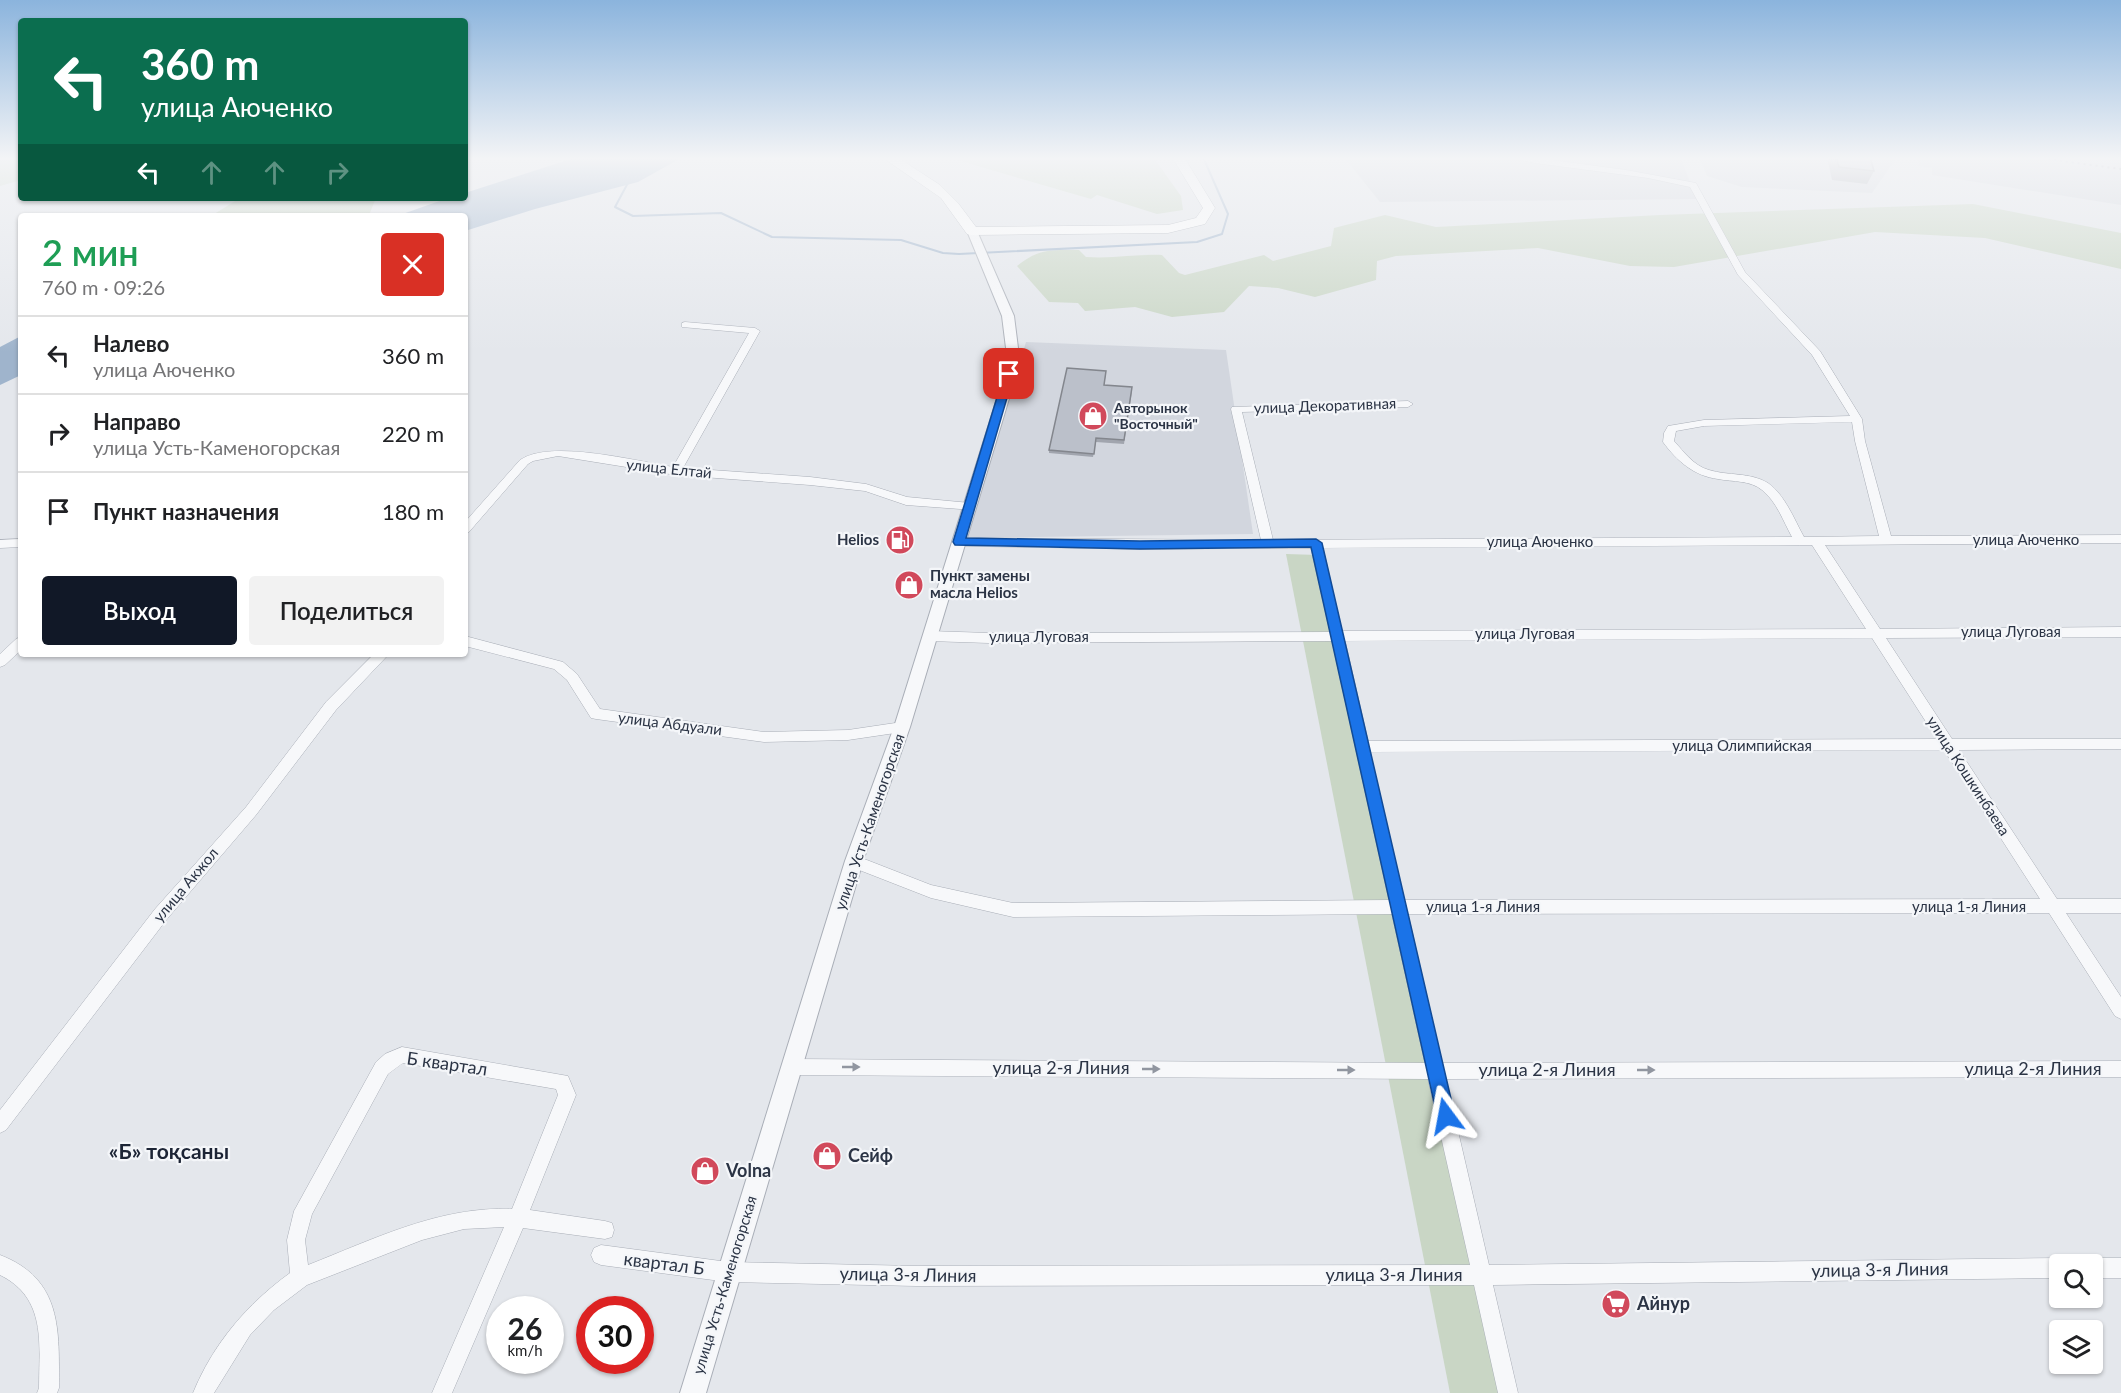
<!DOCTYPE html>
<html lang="ru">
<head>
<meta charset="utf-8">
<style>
	:root { --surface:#fff; --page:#f2f2f2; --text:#202124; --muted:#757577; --line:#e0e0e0; --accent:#111827 }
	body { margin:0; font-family:Lato,sans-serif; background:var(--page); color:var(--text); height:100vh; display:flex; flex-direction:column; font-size:22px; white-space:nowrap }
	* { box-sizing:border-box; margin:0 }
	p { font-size:20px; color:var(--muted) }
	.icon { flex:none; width:33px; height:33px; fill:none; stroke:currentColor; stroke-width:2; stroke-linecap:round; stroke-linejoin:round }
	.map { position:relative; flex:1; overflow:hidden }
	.panel { position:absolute; left:18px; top:213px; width:450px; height:444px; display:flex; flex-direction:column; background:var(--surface); border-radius:6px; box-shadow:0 2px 4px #0004 }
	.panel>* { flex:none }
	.banner { position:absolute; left:18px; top:18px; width:450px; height:183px; border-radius:6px; box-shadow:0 2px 4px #0004; background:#0b6e4f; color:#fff; overflow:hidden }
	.controls { position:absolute; left:2049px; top:1254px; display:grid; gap:12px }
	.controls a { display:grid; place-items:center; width:54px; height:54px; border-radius:6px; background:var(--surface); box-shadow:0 2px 4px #0004; font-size:30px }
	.speed { position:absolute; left:486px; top:1296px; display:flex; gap:12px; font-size:30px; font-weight:700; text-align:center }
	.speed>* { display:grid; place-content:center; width:78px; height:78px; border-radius:50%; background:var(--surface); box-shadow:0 2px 4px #0004; line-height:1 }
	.speed small { font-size:15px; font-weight:400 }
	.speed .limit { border:9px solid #d22; background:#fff; color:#111 }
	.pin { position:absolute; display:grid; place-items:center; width:51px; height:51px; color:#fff; margin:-26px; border-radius:12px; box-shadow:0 3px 9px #0006 }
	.me { position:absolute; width:66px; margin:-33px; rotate:347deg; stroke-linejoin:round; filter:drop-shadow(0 0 4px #0008) }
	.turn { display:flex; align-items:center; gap:21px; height:126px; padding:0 24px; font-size:27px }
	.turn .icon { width:78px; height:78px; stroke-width:2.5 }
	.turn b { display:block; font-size:42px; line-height:51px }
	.lanes { display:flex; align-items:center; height:57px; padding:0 24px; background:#0003; justify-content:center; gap:30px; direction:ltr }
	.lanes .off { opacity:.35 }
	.round { display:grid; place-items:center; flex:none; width:63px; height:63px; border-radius:6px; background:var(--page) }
	.head { display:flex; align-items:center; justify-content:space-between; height:102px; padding:0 24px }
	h1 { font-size:36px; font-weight:600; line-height:45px; color:#1e9e55 }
	.cta { display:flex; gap:12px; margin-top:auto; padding:12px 24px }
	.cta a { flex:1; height:69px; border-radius:6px; background:var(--accent); color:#fff; font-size:24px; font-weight:600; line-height:69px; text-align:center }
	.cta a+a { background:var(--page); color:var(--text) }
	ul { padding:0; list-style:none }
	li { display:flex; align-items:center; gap:18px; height:78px; padding:0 24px; border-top:2px solid var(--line) }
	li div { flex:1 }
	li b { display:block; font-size:22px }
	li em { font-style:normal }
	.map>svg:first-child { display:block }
	.built { fill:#d2d6de }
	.green { fill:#c9d6c5 }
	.water { fill:#9fb4cc }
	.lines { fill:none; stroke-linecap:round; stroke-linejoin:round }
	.stream { stroke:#9fb4cc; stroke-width:2 }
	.minor-casing { stroke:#a9aeb7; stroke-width:1 }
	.tertiary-casing { stroke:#a9aeb7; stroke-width:2 }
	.secondary-casing { stroke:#a9aeb7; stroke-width:1 }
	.minor { fill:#f7f8fa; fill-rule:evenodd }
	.tertiary { fill:#f7f8fa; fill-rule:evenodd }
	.secondary { fill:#fff; fill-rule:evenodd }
	.rail { stroke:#7d8696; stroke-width:2; stroke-dasharray:2 4; stroke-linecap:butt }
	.wall { fill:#a1a5ae }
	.building { fill:#bbc0ca; stroke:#83868d; stroke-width:1.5 }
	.oneway { fill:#9196a0 }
	.route { fill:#1a73e8; stroke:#114b97; stroke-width:1.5 }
	.labels { text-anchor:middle; stroke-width:4.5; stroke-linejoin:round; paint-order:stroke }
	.far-poi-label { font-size:14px; font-weight:bold; fill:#2b3445; stroke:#f4f6f9; text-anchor:start }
	.street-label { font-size:15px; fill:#2b3445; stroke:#f4f6f9 }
	.poi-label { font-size:15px; font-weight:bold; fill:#2b3445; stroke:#f4f6f9; text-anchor:end }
	.near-street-label { font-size:18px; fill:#2b3445; stroke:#f4f6f9 }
	.near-poi-label { font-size:18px; font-weight:bold; fill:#2b3445; stroke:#f4f6f9; text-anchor:start }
	.near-quarter-label { font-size:21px; font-weight:bold; fill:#1d2536; stroke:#f4f6f9 }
</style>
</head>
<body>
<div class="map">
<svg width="2121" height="1393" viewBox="0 0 2121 1393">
	<rect width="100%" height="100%" fill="#e4e7ec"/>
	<g class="built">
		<path d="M1344,157H1680L1697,199L1380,202Z"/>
		<path d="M1699,157H1897L1872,193L1742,187L1707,176Z"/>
		<path d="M1917,157H2121V205L1932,175V168L1919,166Z"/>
		<path d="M1026,342L1226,350L1253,534L966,538Z"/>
	</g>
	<g class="green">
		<path d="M0,157H21V180L0,186Z"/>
		<path d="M947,157H1153L1181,196L1183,210L1157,214L1097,195L1091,199Z"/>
		<path d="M240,198H376L369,215L364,216H211Z"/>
		<path d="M1973,204L2121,233V269L1985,238L1875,232L1674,267L1630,266L1538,248L1396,256L1377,261L1376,280L1315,297L1278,288L1249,286L1224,312L1172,317L1135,307L1085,311L1078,303L1049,302L1017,266C1039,248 1052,250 1079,250L1086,257C1112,259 1136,254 1162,255L1179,273L1185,275L1264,255L1273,261L1331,246L1334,228L1385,215L1436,227L1660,215Z"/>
		<path d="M1286,554L1318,555L1503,1393H1450Z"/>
	</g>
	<g class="water">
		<path d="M577,157H683L638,182L535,209L465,231V216H397L448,198H465V193Z"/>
		<path d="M21,336V375L0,385V347Z"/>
	</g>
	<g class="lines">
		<path class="stream" d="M629,181L615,207L633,216L721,213L772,237L901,240L943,253L959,254L1197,242L1222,234L1228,214L1203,157"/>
		<g class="minor-casing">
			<g id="minor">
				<path d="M1509,157H1529L1626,170L1696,183L1745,272L1820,351L1862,419L1865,441L1891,536L2121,535V543L1825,545L1880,629L2121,627V637L1886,638L1952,739H2121V749L1959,750L2057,899H2121V913H2066L2121,997V1019L2115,1016L2049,913L1408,914L1442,1063L2121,1061V1077L1446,1079L1489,1265L2060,1258L2067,1261L2068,1264H2060V1278L1493,1285L1518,1393H1498L1474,1285L917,1286L728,1282L601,1265L594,1262L591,1255L594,1248L601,1245L728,1262L917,1266L1470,1265L1428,1079L792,1075L786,1073L783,1067L786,1061L792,1059L1425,1063L1392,914L1013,917L931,898L849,866L846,861L849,856L854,855L931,885L1013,903L1389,900L1332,641L989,643L929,641L923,636L929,631L989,633L1330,632L1311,548L1140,549L959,546L953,542L959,538L1261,540L1231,409L1232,407L1408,401L1413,404L1408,407L1242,412L1273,540L1792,537C1783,521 1777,502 1762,490C1750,480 1733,482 1718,479C1694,476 1677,461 1663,442L1664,433L1668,426L1704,420L1850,416L1812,355L1738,275L1690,187L1648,178L1535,163ZM1852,422L1855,441L1879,536L1804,537C1794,519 1785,495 1768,483C1750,472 1728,476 1709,470C1694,466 1684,452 1674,441L1676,431L1704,426ZM1800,545H1812L1866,629L1342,631L1323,548ZM1872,638L1937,739L1368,741L1345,641ZM1944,750L2040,899L1404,900L1370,752Z"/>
				<path d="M685,322L755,328L760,331L683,468L810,477L866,484L907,497L970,503L976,507L974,510L906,505L865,491L810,485L676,475L558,456L533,461L528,464L469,532L465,533V522L520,460C550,439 636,461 673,467L749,333L682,327V323Z"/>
				<path d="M21,539V547L0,548V540Z"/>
				<path d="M465,636L563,662L577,674L600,709L764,732L848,730L902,722L907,723L909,727L907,731L902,732L848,740L764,742L596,719L591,718L567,680L554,669L465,646Z"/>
				<path d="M21,637V650L5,665L0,667V654L16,639Z"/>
				<path d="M374,654H389L336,710L256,815L167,919L6,1130L0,1133V1110L155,909L246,807L326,702Z"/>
				<path d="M402,1047L568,1076L576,1095L530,1210L605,1221L612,1223L614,1230L612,1237L605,1239L523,1228L452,1393H432L504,1227L464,1229L422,1240L307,1285L274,1310L250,1335L214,1393H193C213,1344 247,1304 290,1273L287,1240L294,1211L376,1062L385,1054ZM403,1063L556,1089L558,1095L512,1209C440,1206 374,1239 308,1265L305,1240L312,1214L388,1074Z"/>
				<path d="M0,1255C63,1279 59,1331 59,1388L57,1393H37L39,1388C39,1344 47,1298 0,1275Z"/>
				<path d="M2092,1258H2121V1278H2092V1264H2084L2085,1261Z"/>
			</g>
		</g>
		<g class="tertiary-casing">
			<path id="tertiary" d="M972,228L977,231L1014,316L1019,356L1011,392L910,727L863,861L706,1393H680L845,861L894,727L999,392L1007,356L1002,316L967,231Z"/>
		</g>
		<g class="secondary-casing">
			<path id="secondary" d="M882,157H897L940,185L958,203L976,227L1168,225L1196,218L1203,208L1172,157H1184L1215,208L1205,224L1168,233L972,235L967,234L941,198Z"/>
		</g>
		<use href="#minor" class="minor"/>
		<use href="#tertiary" class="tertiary"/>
		<use href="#secondary" class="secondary"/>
		<path class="rail" d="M2048,159L2121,169"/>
	</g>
	<g class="wall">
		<path d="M1827,157H1870L1874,171L1867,184L1832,180Z"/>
		<path d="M1106,374L1104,385L1132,391L1124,444L1096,442L1093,457L1049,453V450Z"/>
	</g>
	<g class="building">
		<path d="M1836,157H1870L1874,171L1839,167Z"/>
		<path d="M1067,368L1106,371L1104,385L1132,387L1124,440L1096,438L1094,454L1049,450Z"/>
	</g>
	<defs><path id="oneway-solid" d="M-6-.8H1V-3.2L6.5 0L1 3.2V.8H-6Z" transform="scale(1.5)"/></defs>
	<g class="oneway">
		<use href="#oneway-solid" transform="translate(851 1067)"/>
		<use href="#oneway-solid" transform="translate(1151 1069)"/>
		<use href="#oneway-solid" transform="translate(1346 1070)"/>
		<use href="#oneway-solid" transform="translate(1646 1070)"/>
	</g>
	<linearGradient id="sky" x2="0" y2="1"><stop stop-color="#8bb4dd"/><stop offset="0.45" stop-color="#f3f4f6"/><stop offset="1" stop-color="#f3f4f6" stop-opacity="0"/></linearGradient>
	<rect width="2121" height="352" fill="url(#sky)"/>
	<path class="route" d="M1005,371L1014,374L966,538L1140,541L1316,539L1322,543L1455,1116L1452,1122L1446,1125L1439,1122L1437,1116L1311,547L1140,549L955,545L953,542Z"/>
	<defs>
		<g id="shop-disc" transform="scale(1.5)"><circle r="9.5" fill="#d1495b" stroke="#f4f6f9"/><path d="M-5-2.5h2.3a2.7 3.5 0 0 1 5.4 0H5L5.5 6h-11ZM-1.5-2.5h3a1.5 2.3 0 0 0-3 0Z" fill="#fff"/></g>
		<g id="fuel-disc" transform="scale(1.5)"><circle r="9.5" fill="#d1495b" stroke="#f4f6f9"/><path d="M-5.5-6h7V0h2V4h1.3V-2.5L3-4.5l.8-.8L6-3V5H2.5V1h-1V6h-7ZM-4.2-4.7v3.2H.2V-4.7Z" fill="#fff"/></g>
		<g id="supermarket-disc" transform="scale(1.5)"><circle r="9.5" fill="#d1495b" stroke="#f4f6f9"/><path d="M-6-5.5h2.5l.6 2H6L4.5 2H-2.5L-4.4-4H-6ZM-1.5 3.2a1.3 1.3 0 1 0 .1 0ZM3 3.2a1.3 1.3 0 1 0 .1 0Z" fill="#fff"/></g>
	</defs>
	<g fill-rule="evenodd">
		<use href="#shop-disc" x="1093" y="416"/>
		<use href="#fuel-disc" x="900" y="540"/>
		<use href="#shop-disc" x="909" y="585"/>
		<use href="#shop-disc" x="827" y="1156"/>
		<use href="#shop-disc" x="705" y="1171"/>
		<use href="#supermarket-disc" x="1616" y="1304"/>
	</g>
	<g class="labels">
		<g class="far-poi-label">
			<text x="1114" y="413">Авторынок<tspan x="1114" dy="16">"Восточный"</tspan></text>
		</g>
		<g class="street-label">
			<text transform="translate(1325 406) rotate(-2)" y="5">улица Декоративная</text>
			<text transform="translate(669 469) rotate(6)" y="5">улица Елтай</text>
			<text x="2026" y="545">улица Аюченко</text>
			<text x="1540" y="547">улица Аюченко</text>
			<text x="2011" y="637">улица Луговая</text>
			<text x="1525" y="639">улица Луговая</text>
			<text x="1039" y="642">улица Луговая</text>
			<text transform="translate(670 724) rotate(7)" y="5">улица Абдуали</text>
			<text x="1742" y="751">улица Олимпийская</text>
			<text transform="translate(1968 776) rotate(57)" y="5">улица Кошкинбаева</text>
			<text transform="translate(870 822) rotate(-71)" y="5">улица Усть-Каменогорская</text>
			<text transform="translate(186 885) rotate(-50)" y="5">улица Акжол</text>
			<text x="1483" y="912">улица 1-я Линия</text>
			<text x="1969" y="912">улица 1-я Линия</text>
			<text transform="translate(725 1285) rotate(-73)" y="5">улица Усть-Каменогорская</text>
		</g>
		<g class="poi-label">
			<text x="879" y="545">Helios</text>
			<text x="930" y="581" text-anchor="start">Пункт замены<tspan x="930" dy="17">масла Helios</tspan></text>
		</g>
		<g class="near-street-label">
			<text transform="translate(447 1064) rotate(8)" y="6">Б квартал</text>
			<text x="1061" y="1074">улица 2-я Линия</text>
			<text x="2033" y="1075">улица 2-я Линия</text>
			<text x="1547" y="1076">улица 2-я Линия</text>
			<text transform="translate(664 1264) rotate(7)" y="6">квартал Б</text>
			<text transform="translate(1880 1270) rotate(-1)" y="6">улица 3-я Линия</text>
			<text transform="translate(908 1275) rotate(1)" y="6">улица 3-я Линия</text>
			<text x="1394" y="1281">улица 3-я Линия</text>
		</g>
		<g class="near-poi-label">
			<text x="848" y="1162">Сейф</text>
			<text x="726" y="1177">Volna</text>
			<text x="1637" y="1310">Айнур</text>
		</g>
		<g class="near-quarter-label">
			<text x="169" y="1159">«Б» тоқсаны</text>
		</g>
	</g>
</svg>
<div class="controls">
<a><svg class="icon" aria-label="search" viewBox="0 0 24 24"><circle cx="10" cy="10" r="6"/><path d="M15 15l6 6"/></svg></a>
<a><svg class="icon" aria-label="layers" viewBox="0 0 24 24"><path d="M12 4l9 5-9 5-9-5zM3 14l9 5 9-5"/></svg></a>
</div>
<div class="speed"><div>26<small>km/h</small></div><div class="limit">30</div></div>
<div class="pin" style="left:1009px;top:374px;background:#d93025"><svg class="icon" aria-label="arrive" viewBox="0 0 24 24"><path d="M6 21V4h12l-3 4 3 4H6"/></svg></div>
<svg class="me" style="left:1446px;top:1116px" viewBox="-20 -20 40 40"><path d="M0-17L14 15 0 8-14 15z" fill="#1a73e8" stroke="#fff" stroke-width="4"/></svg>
<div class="banner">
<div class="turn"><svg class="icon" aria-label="left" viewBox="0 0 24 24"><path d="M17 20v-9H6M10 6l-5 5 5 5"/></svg><div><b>360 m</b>улица Аюченко</div></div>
<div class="lanes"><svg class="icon" aria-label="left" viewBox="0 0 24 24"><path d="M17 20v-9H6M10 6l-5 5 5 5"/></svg><svg class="icon off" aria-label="ahead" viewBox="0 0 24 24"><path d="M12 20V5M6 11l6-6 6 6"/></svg><svg class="icon off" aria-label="ahead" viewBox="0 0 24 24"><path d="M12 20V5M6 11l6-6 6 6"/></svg><svg class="icon off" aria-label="right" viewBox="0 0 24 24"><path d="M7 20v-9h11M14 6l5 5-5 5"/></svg></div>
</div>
<section class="panel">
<div class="head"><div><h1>2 мин</h1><p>760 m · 09:26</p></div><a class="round" style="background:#d93025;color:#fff"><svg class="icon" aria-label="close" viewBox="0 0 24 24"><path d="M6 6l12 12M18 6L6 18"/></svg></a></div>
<ul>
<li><svg class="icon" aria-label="left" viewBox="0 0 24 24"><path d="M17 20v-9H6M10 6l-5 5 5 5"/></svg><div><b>Налево</b><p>улица Аюченко</p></div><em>360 m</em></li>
<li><svg class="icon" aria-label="right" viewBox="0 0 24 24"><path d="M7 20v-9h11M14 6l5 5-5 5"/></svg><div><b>Направо</b><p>улица Усть-Каменогорская</p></div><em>220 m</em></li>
<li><svg class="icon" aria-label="arrive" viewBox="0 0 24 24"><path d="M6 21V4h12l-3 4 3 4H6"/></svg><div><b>Пункт назначения</b></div><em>180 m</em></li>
</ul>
<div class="cta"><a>Выход</a><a>Поделиться</a></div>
</section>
</div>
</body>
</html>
